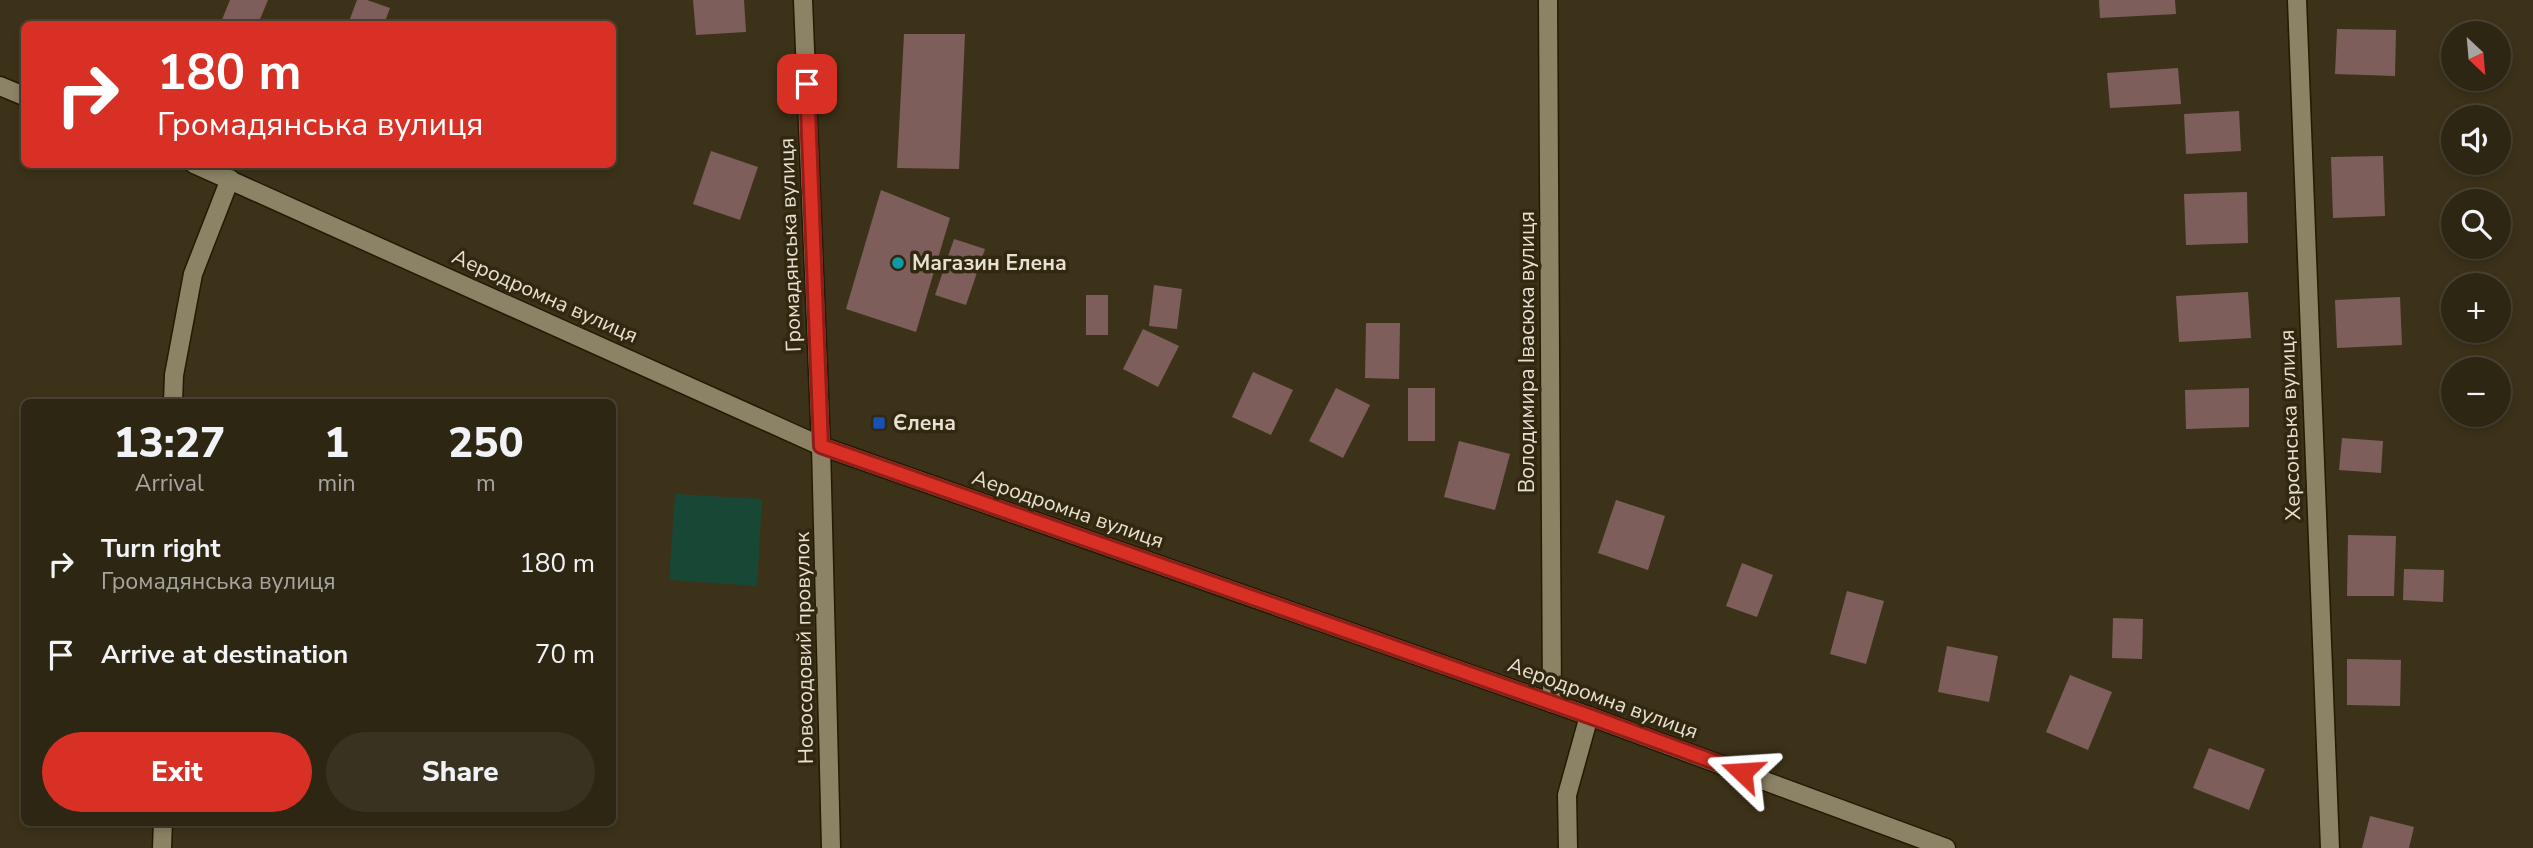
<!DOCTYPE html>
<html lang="en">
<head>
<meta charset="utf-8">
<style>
	:root { --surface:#2d2613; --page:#393221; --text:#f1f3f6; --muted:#a7a5a0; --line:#484333; --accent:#d93025 }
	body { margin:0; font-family:"Nunito Sans",sans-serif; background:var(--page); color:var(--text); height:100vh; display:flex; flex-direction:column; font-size:26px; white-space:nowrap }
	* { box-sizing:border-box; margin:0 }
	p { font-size:23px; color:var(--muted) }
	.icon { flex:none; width:38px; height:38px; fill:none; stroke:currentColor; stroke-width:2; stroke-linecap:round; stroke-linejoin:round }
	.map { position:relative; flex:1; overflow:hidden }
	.drawer { position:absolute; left:21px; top:399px; width:595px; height:427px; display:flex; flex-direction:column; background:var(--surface); border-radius:10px; box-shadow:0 4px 10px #0003,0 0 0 2px var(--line) }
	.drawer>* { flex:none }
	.banner { position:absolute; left:21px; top:21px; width:595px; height:147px; border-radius:10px; box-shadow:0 4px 10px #0003,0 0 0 2px var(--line); background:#d93025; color:#fff; overflow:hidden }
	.needle { width:46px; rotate:154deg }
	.controls { position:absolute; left:2441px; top:21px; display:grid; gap:14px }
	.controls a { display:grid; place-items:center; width:70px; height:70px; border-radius:50%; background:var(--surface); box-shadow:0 4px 10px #0003,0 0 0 2px var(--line); font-size:35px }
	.pin { position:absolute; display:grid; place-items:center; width:60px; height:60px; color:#fff; margin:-30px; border-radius:14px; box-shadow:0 4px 10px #0006 }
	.me { position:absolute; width:77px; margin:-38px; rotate:290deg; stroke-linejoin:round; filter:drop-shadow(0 0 5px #0008) }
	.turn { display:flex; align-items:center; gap:24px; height:147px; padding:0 21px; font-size:32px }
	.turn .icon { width:91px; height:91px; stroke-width:2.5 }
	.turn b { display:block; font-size:49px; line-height:60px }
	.eta { display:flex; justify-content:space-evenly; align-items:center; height:119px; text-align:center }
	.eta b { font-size:42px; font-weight:800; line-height:49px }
	.primary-button { display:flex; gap:14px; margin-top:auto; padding:14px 21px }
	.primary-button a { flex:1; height:80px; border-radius:42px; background:var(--accent); color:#fff; font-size:28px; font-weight:800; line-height:80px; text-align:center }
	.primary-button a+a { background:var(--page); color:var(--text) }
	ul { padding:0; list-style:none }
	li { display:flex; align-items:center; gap:21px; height:91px; padding:0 21px }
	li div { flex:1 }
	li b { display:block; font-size:26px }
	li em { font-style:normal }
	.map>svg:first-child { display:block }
	.green { fill:#184835 }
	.building { fill:#7e5e5b }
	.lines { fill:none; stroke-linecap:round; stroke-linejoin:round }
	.minor-casing { stroke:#231a02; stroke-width:21 }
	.minor { stroke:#8c8266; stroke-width:18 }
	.route-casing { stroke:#8d1f18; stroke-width:18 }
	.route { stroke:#d93025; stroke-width:12 }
	.culture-dot { fill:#0f9aa8; stroke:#31280f; stroke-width:2.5 }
	.transit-dot { fill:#1a4fb4; stroke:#31280f; stroke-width:2.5 }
	.labels { text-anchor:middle; stroke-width:7; stroke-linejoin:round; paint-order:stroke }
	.street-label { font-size:21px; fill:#e7e1d2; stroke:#31280f }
	.poi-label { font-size:21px; font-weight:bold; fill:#e7e1d2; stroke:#31280f; text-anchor:start }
</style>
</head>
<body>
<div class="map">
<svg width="2533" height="848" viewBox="0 0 2533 848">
	<rect width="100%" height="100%" fill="#3c3219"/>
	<path class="green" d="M675,494L762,499L757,586L669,580Z"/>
	<g class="building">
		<path d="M230,0H268L258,24H228L221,22Z"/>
		<path d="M357,0H367L390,8L384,24H348Z"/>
		<path d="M693,0H744L746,32L696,35Z"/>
		<path d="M2099,0H2175L2176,14L2100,18Z"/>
		<path d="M2337,29L2396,30L2395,76L2335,74Z"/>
		<path d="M904,34H965L959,169L897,168Z"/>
		<path d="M2178,68L2181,104L2110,108L2107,73Z"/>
		<path d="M2239,111L2241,151L2186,154L2184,114Z"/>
		<path d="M711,151L758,167L740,220L693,204Z"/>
		<path d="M2383,156L2385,216L2333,218L2331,157Z"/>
		<path d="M881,190L950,218L916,332L846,309Z"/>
		<path d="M2247,192L2248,243L2186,245L2184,194Z"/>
		<path d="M954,239L985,249L966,305L935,295Z"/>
		<path d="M1154,285L1182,289L1177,329L1149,326Z"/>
		<path d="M2248,292L2251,338L2179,342L2176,296Z"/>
		<rect x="1086" y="295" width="22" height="40"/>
		<path d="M2400,297L2402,345L2337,348L2335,300Z"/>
		<path d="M1366,323H1400L1399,379L1365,378Z"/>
		<path d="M1143,329L1179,346L1158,387L1123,369Z"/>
		<path d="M1253,372L1293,390L1271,435L1232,417Z"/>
		<path d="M1336,388L1370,405L1343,458L1309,441Z"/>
		<rect x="1408" y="388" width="27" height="53"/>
		<path d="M2249,388V427L2186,429L2185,390Z"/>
		<path d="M2342,438L2383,441L2381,473L2339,470Z"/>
		<path d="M1459,441L1510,454L1495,510L1444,497Z"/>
		<path d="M1616,500L1665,516L1648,570L1598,553Z"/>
		<path d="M2348,535L2396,536L2394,596H2347Z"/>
		<path d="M1742,563L1773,575L1757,617L1726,606Z"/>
		<path d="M2404,569L2444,570L2443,602L2403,600Z"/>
		<path d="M1847,591L1884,601L1866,664L1830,654Z"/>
		<path d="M2113,618L2143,619L2142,659L2112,658Z"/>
		<path d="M1947,646L1998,656L1989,702L1938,692Z"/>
		<path d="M2347,659L2401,660L2400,706L2347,705Z"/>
		<path d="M2070,675L2112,692L2088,750L2046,732Z"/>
		<path d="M2209,748L2265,769L2249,810L2193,788Z"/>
		<path d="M2370,816L2414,827L2409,848H2362Z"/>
	</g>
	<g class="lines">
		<g class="minor-casing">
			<g id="minor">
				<path d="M803,0L821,446L831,848"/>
				<path d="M1548,0L1552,703"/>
				<path d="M2297,0L2330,848"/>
				<path d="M0,86L24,96"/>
				<path d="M194,164L821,446L1589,716L1946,848"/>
				<path d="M173,402L174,375L193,274L230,179"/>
				<path d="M162,848L163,822"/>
				<path d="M1568,848L1567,795L1589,716"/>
			</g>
		</g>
		<use href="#minor" class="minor"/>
	</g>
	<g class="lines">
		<g class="route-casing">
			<path id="route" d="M807,84L821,446L1589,716L1742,772"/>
		</g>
		<use href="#route" class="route"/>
	</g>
	<circle class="culture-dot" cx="898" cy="263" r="7"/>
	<rect class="transit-dot" x="872" y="416" width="14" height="14" rx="3.5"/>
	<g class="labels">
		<g class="street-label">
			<text transform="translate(790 245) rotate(-92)" y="7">Громадянська вулиця</text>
			<text transform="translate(545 296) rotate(24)" y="7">Аеродромна вулиця</text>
			<text transform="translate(1527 352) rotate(-90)" y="7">Володимира Івасюка вулиця</text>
			<text transform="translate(2290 425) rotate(-92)" y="7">Херсонська вулиця</text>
			<text transform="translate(1068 509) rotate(19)" y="7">Аеродромна вулиця</text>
			<text transform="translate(804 648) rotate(-91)" y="7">Новосодовий провулок</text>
			<text transform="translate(1603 698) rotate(20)" y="7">Аеродромна вулиця</text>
		</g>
		<g class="poi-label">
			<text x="912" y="270">Магазин Елена</text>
			<text x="893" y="430">Єлена</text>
		</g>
	</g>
</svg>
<div class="controls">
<a><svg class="needle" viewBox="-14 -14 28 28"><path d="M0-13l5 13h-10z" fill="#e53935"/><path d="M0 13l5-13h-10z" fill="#a7a5a0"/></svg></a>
<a><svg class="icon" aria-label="sound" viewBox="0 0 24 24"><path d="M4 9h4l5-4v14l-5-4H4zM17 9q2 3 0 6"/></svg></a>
<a><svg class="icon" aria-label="search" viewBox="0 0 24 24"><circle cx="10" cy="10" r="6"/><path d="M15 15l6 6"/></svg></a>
<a>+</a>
<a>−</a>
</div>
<div class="pin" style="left:807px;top:84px;background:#d93025"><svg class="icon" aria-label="arrive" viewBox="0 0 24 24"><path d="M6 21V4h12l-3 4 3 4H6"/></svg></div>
<svg class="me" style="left:1742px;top:772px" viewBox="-20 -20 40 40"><path d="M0-17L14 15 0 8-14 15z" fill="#d93025" stroke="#fff" stroke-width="4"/></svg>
<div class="banner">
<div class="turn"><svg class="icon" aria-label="right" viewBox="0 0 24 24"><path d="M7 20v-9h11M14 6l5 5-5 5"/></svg><div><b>180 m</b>Громадянська вулиця</div></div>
</div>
<section class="drawer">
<div class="eta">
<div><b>13:27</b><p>Arrival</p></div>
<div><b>1</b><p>min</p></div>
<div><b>250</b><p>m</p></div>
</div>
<ul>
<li><svg class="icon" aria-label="right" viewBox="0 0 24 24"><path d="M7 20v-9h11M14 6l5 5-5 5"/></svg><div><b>Turn right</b><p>Громадянська вулиця</p></div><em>180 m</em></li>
<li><svg class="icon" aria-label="arrive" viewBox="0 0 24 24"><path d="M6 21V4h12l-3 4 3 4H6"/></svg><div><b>Arrive at destination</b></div><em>70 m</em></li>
</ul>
<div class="primary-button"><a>Exit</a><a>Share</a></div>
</section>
</div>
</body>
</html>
